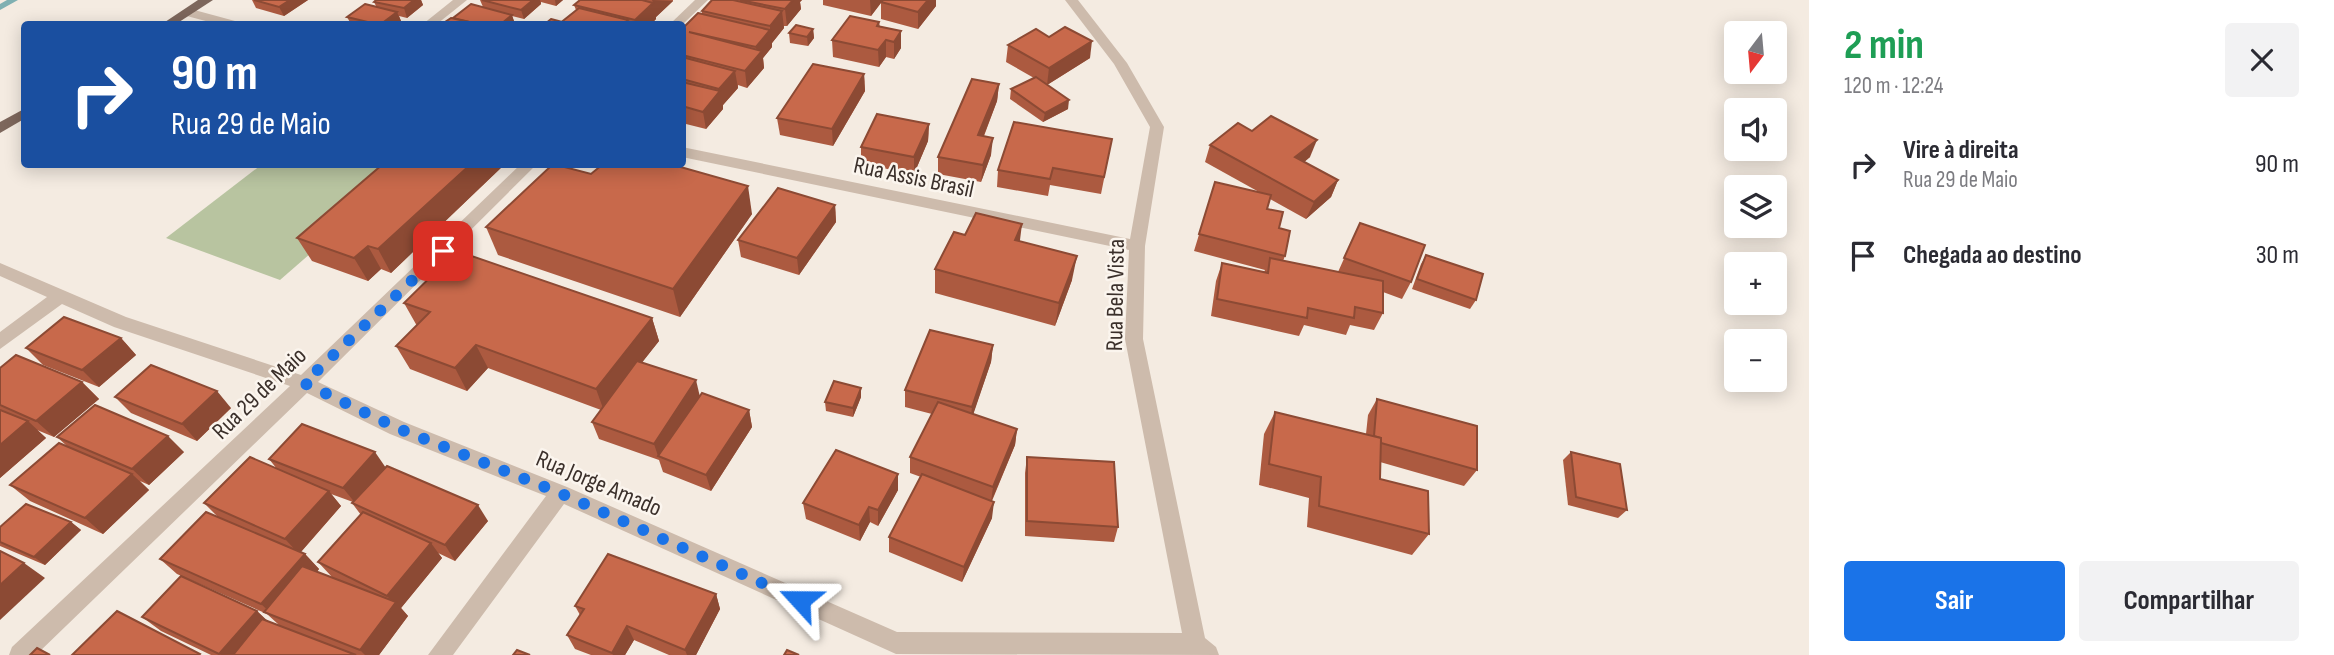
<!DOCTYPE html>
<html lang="pt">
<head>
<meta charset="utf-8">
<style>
	:root { --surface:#fff; --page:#f2f2f3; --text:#2b2b33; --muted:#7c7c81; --accent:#1a73e8 }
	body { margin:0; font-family:"Sofia Sans Condensed",sans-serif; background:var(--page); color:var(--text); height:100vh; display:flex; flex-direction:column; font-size:26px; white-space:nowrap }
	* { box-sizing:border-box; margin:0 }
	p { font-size:23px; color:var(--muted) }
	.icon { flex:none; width:38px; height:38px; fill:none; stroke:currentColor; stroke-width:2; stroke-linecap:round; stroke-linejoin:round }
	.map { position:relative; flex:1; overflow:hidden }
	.details { display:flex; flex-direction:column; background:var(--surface); width:525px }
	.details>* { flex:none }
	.banner { position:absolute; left:21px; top:21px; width:665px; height:147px; border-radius:7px; box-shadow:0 4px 18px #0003; background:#1a4fa0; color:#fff; overflow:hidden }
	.needle { width:46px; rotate:196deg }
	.fabs { position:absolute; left:1724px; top:21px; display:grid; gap:14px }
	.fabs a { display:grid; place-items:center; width:63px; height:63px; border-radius:7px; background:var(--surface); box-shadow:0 4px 18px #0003; font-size:35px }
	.pin { position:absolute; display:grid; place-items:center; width:60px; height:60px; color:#fff; margin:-30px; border-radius:14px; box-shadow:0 4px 10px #0006 }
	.me { position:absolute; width:77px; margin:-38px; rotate:294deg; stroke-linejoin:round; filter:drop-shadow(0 0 5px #0008) }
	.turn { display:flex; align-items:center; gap:24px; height:147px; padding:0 35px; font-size:32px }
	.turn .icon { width:91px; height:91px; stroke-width:2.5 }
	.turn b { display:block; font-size:49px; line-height:60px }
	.round { display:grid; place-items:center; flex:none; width:74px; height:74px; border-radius:7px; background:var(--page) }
	.overview { display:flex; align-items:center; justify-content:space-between; height:119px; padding:0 35px }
	h1 { font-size:42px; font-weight:700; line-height:52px; color:#1e9e55 }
	.button { display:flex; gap:14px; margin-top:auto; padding:14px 35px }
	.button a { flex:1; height:80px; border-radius:7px; background:var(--accent); color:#fff; font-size:28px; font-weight:700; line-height:80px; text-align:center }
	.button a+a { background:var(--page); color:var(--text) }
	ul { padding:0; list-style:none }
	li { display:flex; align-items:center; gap:21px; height:91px; padding:0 35px }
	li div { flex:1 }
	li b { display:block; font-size:26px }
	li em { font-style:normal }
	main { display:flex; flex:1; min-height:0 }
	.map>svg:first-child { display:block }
	.green { fill:#b8c4a0 }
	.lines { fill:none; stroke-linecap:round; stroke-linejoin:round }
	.stream { fill:#7fb0b2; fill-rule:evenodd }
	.minor { fill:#cdbbac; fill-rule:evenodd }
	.major { fill:#7d675c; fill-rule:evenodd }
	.wall { fill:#ac5a40; fill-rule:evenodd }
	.shaded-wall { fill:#8c4a34 }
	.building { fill:#c8694b; stroke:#8c4a34; stroke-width:2 }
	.route { stroke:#1a73e8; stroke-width:12; stroke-dasharray:0 21.6 }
	.labels { text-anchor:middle; stroke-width:5; stroke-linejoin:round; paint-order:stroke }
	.street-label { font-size:24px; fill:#3b302b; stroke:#fbf5ee }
</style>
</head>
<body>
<main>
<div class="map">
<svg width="1809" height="655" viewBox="0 0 1809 655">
	<rect width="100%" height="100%" fill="#f4ebe1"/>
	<path class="green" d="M261,165H412L280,280L166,238Z"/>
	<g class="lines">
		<path class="stream" d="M7,0H18L0,10V4Z"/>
		<g class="minor">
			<path d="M453,0H467L437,24H423Z"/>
			<path d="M695,0H708L682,25L670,24Z"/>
			<path d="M1065,0H1078L1127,63L1164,127L1145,246L1143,339L1205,638L1216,647L1219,655L896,654L564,504L453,655H428L546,496L390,434L307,393L36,655H9L12,647L290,386L114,327L62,304L0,349V332L47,297L0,276V263L126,317L301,375L521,164H537L318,382L404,422L567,487L897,632L1182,633L1125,339L1129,250L682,157V147L1130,239L1150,127L1114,64Z"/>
			<path d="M187,8L235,21L236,24H217L183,15L181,12Z"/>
		</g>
		<g class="major">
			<path d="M198,0H213L176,24H162Z"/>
			<path d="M24,109V119L0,133V122Z"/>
		</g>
	</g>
	<g class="wall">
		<path d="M252,0H308L284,16L256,8Z"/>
		<path d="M376,0H421L423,5L407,18L399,16L401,21L397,24H351L347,17L376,6L374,2Z"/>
		<path d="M480,0H563L556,6L541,2V4L524,19L512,16L515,24L453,18L483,7Z"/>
		<path d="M580,0H673V1L656,17V19L651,24H545L562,22L576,10L574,5Z"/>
		<path d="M712,0H802L800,2L801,9L787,26H784V28L772,43V47L763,58L764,68L747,88L738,85V88L723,105V109L706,129L682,123V29L702,14V11Z"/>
		<path d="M823,0H936V6L918,29L881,19V3L871,16L823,5Z"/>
		<path d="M879,22L880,27L901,31V48L894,59L886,57L879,67L833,57L832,40Z"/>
		<path d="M813,29L814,38L808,46L790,43L789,33Z"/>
		<path d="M1008,45L1090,58L1047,85L1068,109L1043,122L1010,99L1011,89L1034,78L1006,62Z"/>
		<path d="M864,74L865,91L833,146L780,135L777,118Z"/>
		<path d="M999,84L997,101L984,136L991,155L981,182L938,174V157Z"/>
		<path d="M929,124L928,141L914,174L861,164V147Z"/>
		<path d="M1112,139L1101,194L1050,185L1048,196L997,187L998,170Z"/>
		<path d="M1210,145L1310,157L1304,162L1338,180L1331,197L1306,219L1270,199L1267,209L1279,228L1285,256L1283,261L1338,272L1360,223L1411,282L1402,299L1383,292V313L1374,330L1350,325L1346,335L1304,325L1299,336L1211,316L1216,281L1222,263L1264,272L1265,270L1194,251L1215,182L1259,192L1205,162Z"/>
		<path d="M383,164H505L391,273L381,269L368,281L312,261L297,238Z"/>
		<path d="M591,174L752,214L680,317L498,255L486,227Z"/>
		<path d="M835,205L836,222L799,275L741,257L738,240Z"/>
		<path d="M965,235L1020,242L1072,280L1055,326L935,293V269Z"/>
		<path d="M1426,255L1476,300L1470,309L1412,289L1421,264Z"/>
		<path d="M404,303L652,318L659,341L642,362L700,396L749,410L752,427L711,491L663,472L659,460L599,439L592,422L601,410L488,368L467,391L410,369L396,346L417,326Z"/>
		<path d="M121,338L136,355L99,387L43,365L26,348Z"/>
		<path d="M993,345L991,362L973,414L1017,429L1015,445L992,501V518L962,582L889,552V537L921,477L910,473V457L932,414L905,407V390Z"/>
		<path d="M0,368L82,382L99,399L54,437L37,430L46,438L0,478Z"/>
		<path d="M861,388V397L853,417L826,411L825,402Z"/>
		<path d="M115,397L231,408L197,441L131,413Z"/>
		<path d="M1377,399L1477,470L1464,486L1380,462V479L1429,534L1412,555L1307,527L1309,498L1259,485L1264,434L1275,412L1366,434L1368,415Z"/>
		<path d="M57,437L184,452L149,485L140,481L149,490L103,534L30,501L10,485L68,447Z"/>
		<path d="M1571,452L1627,510L1618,518L1568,505L1563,460Z"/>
		<path d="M1027,457L1118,527L1114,542L1025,536V473Z"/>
		<path d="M269,459L386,467L488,521L455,561L438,553L442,558L401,608L408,616L379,655H211L161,631L142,617L257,611L267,621L279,625L267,614L177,574L160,559L218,517L204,503L277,469ZM331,494L353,502L352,503L361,515L318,562L332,577L317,572L319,569L305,554L301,552L341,506Z"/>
		<path d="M898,474V490L878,526L870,522L860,541L806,519L803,503Z"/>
		<path d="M71,522L81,530L45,565L0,546V527Z"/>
		<path d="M716,594L720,609L696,655H669L634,640L625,655H591L575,649L567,635L580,615L575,606Z"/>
	</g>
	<g class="shaded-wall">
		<path d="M290,0H308L284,16L279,7Z"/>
		<path d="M414,0H421L423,5L407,18L404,8Z"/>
		<path d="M533,0H540L541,4L524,19L521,10Z"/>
		<path d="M555,0H563L556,6Z"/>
		<path d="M652,0L673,1L656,17V19L651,24H636L635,20L653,3Z"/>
		<path d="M793,0H802L800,2L801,9L787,26L785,9Z"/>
		<path d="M870,0H883L871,16Z"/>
		<path d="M928,0H936V6L918,29V12Z"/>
		<path d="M782,11L784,28L772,43V47L763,58L764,68L747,88L745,71L757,57L756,47L770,30V26Z"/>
		<path d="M397,12L401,21L397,24H381Z"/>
		<path d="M512,15L515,24H501Z"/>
		<path d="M813,29L814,38L808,46L807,37Z"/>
		<path d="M901,31V48L894,59V42Z"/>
		<path d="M886,40V57L879,67L878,50Z"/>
		<path d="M1092,41L1090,58L1047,85L1049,68Z"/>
		<path d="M735,71L738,88L723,105V109L706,129L703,112L719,92V89Z"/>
		<path d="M864,74L865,91L833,146L832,129Z"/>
		<path d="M999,84L997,101L977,153L978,135Z"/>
		<path d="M1069,100L1068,109L1043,122L1045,113Z"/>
		<path d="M929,124L928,141L914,174V157Z"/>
		<path d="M993,138L991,155L981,182L983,165Z"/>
		<path d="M1317,140L1310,157L1289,175L1295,157Z"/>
		<path d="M471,164H505L391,273L378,249Z"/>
		<path d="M1338,180L1331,197L1306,219L1314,202Z"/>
		<path d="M748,186L752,214L680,317L673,289Z"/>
		<path d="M835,205L836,222L799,275L797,258Z"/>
		<path d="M1022,224L1019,248L1015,240Z"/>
		<path d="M368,246L381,269L368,281L354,258Z"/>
		<path d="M1077,256L1072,280L1055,326L1059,303Z"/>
		<path d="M652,318L659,341L604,411L596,389Z"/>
		<path d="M121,338L136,355L99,387L82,370Z"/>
		<path d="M476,345L488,368L467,391L455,368Z"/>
		<path d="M993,345L991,362L970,424L972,407Z"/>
		<path d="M696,380L700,397L658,456L654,444Z"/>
		<path d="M82,382L99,399L54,437L36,421Z"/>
		<path d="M861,388V397L853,417V408Z"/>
		<path d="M217,391L231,408L197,441L182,424Z"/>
		<path d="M749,410L752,427L711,491L706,475Z"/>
		<path d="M28,421L46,438L0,478V445Z"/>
		<path d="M1017,429L1015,445L991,502L993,487Z"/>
		<path d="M168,436L184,452L149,485L132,469Z"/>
		<path d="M375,452L386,468L356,504L343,488Z"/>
		<path d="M132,474L149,490L103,534L85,518Z"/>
		<path d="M898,474V490L878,526V510Z"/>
		<path d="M329,491L341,506L299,554L285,539Z"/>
		<path d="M994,502L992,518L962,582L964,567Z"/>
		<path d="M478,505L488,521L455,561L445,545Z"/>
		<path d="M869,507L870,522L860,541L859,525Z"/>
		<path d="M71,522L81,530L45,565L34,557Z"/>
		<path d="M431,543L442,558L401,608L408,616L379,655H365L360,650L394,604L387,596Z"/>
		<path d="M305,554L319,569L278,617L273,615L261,604Z"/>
		<path d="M24,563L45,578L0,620V585Z"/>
		<path d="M716,594L720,609L696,655H687L685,650Z"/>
		<path d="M257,611L273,626L247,655H221L219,654Z"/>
		<path d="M627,626L634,640L625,655H613L612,653Z"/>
	</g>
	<g class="building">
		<path d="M254,0H290L279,7Z"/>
		<path d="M376,0H414L404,8L374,2Z"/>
		<path d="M482,0H533L521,10Z"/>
		<path d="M580,0H642L653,3L635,20L574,5Z"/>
		<path d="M712,0H733L782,11L770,26L702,11Z"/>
		<path d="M740,0H793L785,9Z"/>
		<path d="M883,0H928L918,12L881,2Z"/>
		<path d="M365,4L397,12L381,24H376L347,17Z"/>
		<path d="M471,4L512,15L501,24H478L453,18Z"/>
		<path d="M579,8L628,20L624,24H559Z"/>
		<path d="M698,13L770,30L756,47L689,32L762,51L745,71L682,55V29Z"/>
		<path d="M850,16L879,22L877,26L901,31L894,42L886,40L878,50L832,40Z"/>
		<path d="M451,18L478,24H442Z"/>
		<path d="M551,19L562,22L559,24H545Z"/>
		<path d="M796,25L813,29L807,37L789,33Z"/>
		<path d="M1065,27L1092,41L1049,68L1008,45L1036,29L1049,37Z"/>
		<path d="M682,57L735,71L719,89L682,79Z"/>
		<path d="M813,64L864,74L832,129L777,118Z"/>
		<path d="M1036,77L1069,100L1045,113L1011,89Z"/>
		<path d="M972,79L999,84L978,135L993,138L983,165L938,157Z"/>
		<path d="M682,82L720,91L703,112L682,106Z"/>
		<path d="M877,114L929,124L914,157L861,147Z"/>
		<path d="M1271,116L1317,140L1295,157L1338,180L1314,202L1210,145L1238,123L1252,131Z"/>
		<path d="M1014,122L1112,139L1104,177L1053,168L1050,179L998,170Z"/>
		<path d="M383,164H471L378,249L368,246L354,258L297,238Z"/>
		<path d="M553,164L591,174L603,164H670L748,186L673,289L486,227Z"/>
		<path d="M1215,182L1271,195L1267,209L1283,212L1279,228L1290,231L1285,256L1199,234Z"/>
		<path d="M778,188L835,205L797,258L738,240Z"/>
		<path d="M976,213L1022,224L1015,240L1077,256L1059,303L935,269L954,232L965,235Z"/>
		<path d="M1360,223L1425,245L1411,282L1344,258Z"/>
		<path d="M457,251L652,318L596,389L476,345L455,368L396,346L430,312L404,303Z"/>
		<path d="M1426,255L1483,274L1476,300L1417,279Z"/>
		<path d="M1270,258L1383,281V313L1355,307L1354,318L1308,308L1307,318L1217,299L1222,263L1268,273Z"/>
		<path d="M64,317L121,338L82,370L26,348Z"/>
		<path d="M930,330L993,345L972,407L905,390Z"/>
		<path d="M16,355L82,382L36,421L0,405V368Z"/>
		<path d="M637,361L696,380L654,444L592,422Z"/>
		<path d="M151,365L217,391L182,424L115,397Z"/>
		<path d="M834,381L861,388L853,408L825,402Z"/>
		<path d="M702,393L749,410L706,475L658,456Z"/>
		<path d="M1377,399L1477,426V470L1381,443V438L1374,436Z"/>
		<path d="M938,402L1017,429L993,487L910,457Z"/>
		<path d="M95,405L168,436L132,469L57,437Z"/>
		<path d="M0,410L28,421L0,445Z"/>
		<path d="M1275,412L1381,438L1380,479L1428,491L1429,534L1319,506L1321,477L1269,464Z"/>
		<path d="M302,424L375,452L343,488L269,459Z"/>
		<path d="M59,443L132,474L85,518L10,485Z"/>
		<path d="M836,450L898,474L878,510L869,507L859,525L803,503Z"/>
		<path d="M1571,452L1620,464L1627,510L1576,497Z"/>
		<path d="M250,457L329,491L285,539L204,503Z"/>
		<path d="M1027,457L1114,462L1118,527L1027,521Z"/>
		<path d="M387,466L478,505L445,545L352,503Z"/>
		<path d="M922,474L994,502L964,567L889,537Z"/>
		<path d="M26,504L71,522L34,557L0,542V527Z"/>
		<path d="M206,512L305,554L261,604L160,559Z"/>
		<path d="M363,512L431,543L387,596L318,562Z"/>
		<path d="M0,551L24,563L0,585Z"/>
		<path d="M608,554L716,594L685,650L627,626L612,653L567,635L584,609L575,606Z"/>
		<path d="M302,566L396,602L360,650L264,612Z"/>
		<path d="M181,576L257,611L219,654L142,617Z"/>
		<path d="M117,611L200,654L199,655H72Z"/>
		<path d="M262,619L356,655H233Z"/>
		<path d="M37,648L50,655H30Z"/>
		<path d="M517,650L530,655H513Z"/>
		<path d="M787,650L799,655H784Z"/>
	</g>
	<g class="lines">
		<path class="route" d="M443,251L304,383L397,428L560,493L800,600"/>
	</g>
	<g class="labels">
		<g class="street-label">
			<text transform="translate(914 177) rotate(12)" y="8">Rua Assis Brasil</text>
			<text transform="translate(1115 295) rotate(-89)" y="8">Rua Bela Vista</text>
			<text transform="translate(259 393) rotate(-44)" y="8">Rua 29 de Maio</text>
			<text transform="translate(599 483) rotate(23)" y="8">Rua Jorge Amado</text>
		</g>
	</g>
</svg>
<div class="fabs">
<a><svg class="needle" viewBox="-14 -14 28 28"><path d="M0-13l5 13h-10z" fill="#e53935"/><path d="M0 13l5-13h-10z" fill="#7c7c81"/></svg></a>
<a><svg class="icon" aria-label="sound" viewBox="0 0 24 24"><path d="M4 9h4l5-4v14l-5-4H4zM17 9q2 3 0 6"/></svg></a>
<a><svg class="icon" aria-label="layers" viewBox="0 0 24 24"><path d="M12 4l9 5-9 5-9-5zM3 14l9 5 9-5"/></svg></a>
<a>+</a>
<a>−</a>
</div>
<div class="pin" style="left:443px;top:251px;background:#d93025"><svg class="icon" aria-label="arrive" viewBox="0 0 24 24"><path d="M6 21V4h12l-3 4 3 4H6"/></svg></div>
<svg class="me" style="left:800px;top:600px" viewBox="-20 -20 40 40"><path d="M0-17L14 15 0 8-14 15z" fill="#1a73e8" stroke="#fff" stroke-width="4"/></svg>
<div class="banner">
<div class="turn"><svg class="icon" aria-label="right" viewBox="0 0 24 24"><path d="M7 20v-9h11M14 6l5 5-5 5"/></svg><div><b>90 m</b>Rua 29 de Maio</div></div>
</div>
</div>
<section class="details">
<div class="overview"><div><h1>2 min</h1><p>120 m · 12:24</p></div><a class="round"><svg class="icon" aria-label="close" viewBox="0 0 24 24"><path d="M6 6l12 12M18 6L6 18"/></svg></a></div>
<ul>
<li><svg class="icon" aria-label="right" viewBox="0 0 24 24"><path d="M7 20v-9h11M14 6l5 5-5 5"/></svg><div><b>Vire à direita</b><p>Rua 29 de Maio</p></div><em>90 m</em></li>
<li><svg class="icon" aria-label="arrive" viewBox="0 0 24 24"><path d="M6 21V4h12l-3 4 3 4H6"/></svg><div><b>Chegada ao destino</b></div><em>30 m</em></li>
</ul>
<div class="button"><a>Sair</a><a>Compartilhar</a></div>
</section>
</main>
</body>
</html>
